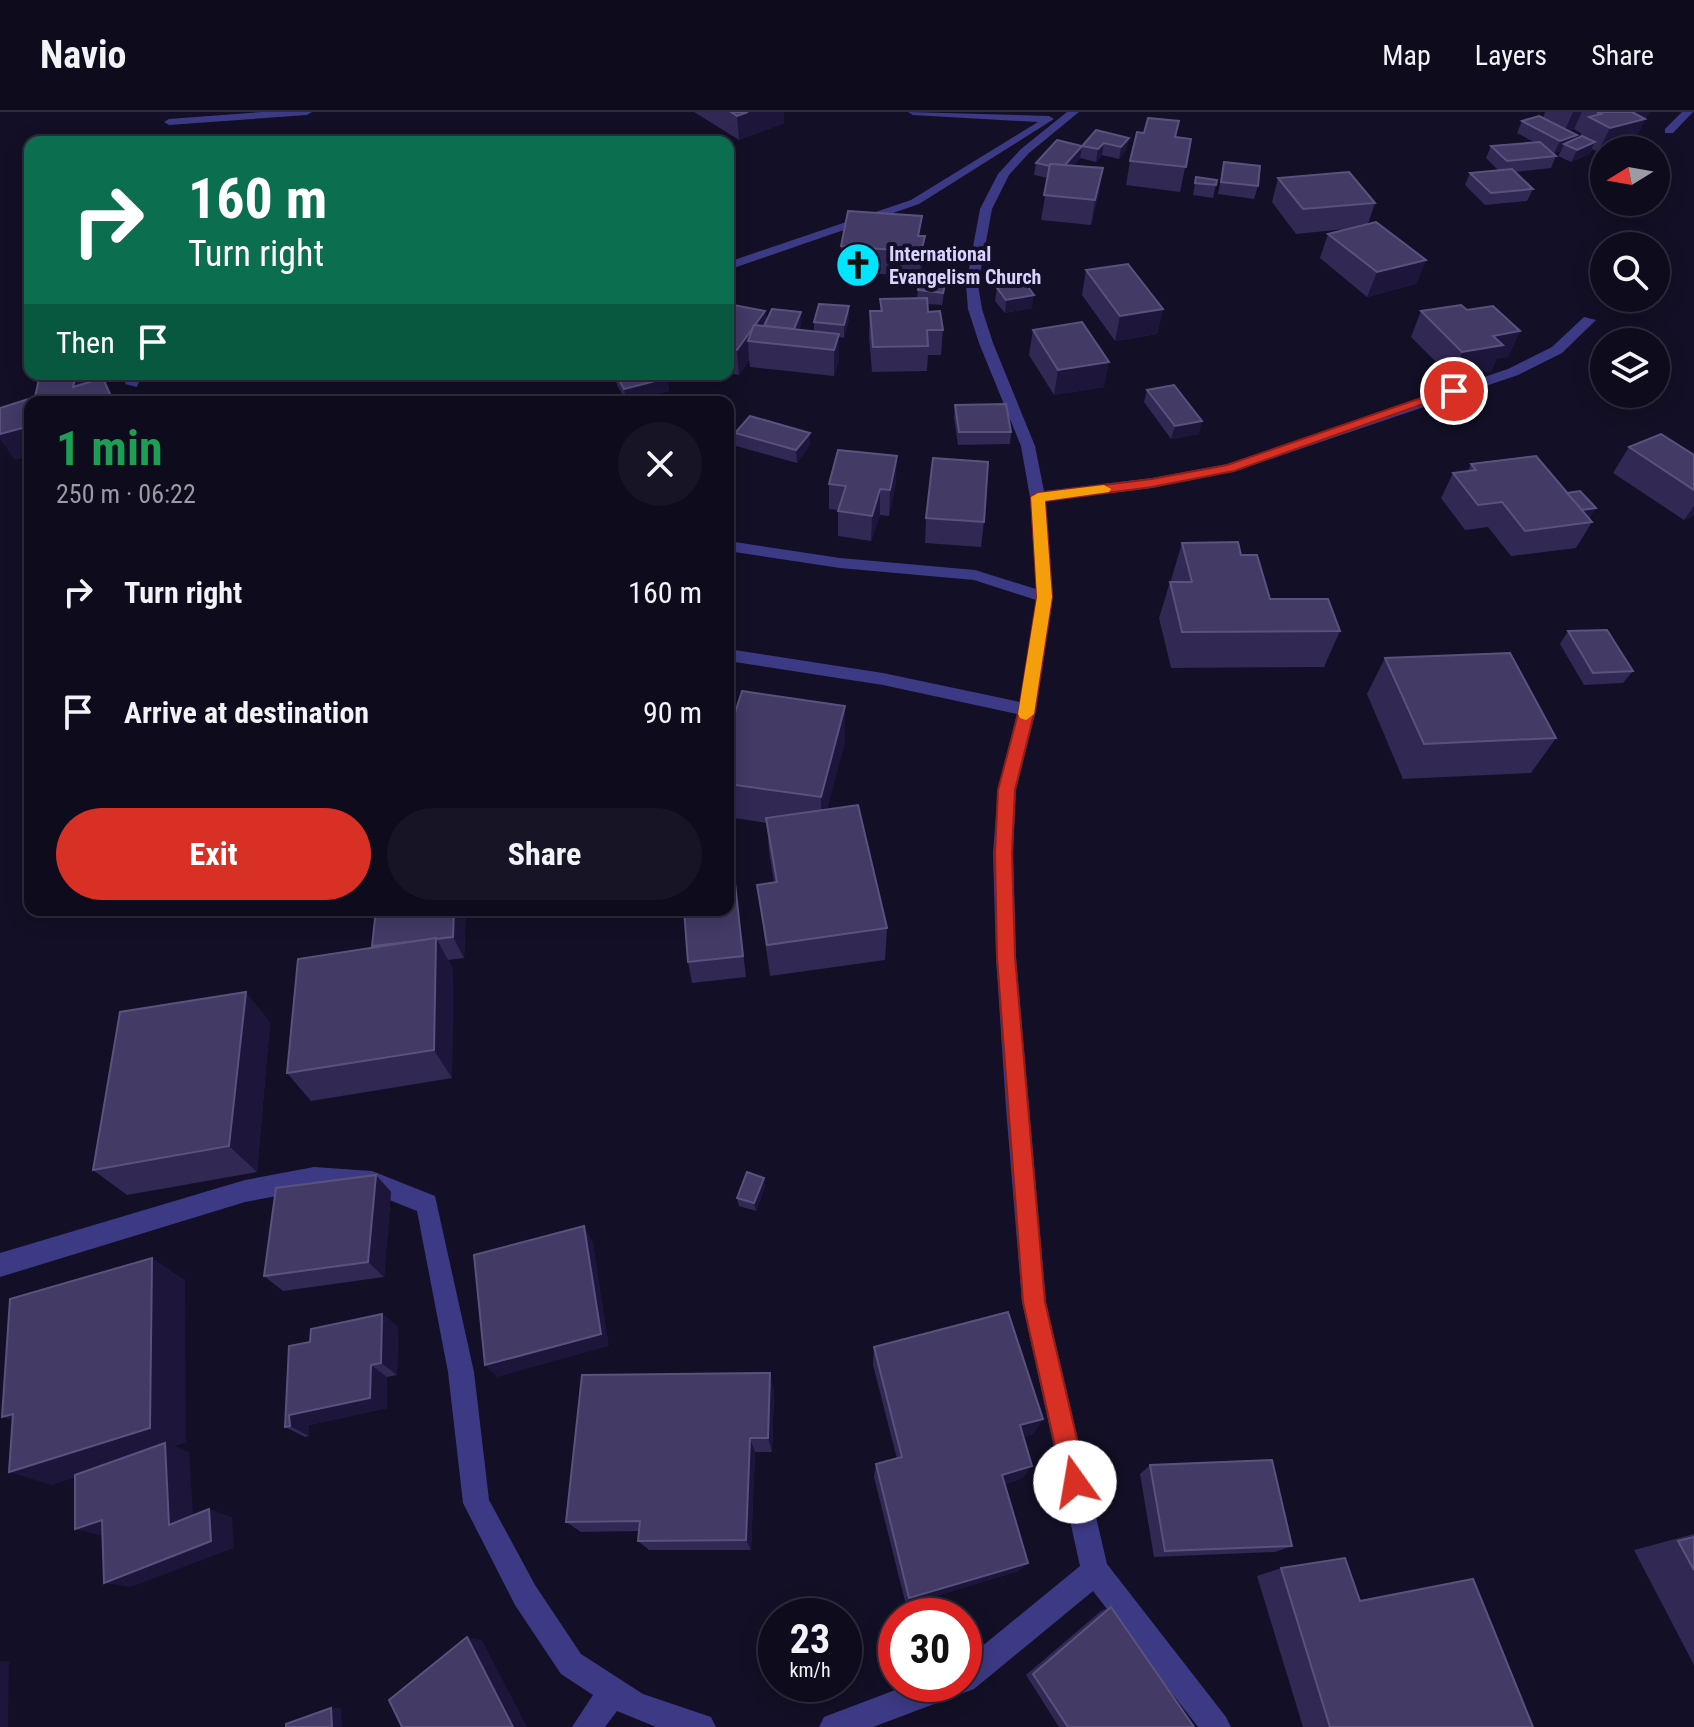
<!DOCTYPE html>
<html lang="en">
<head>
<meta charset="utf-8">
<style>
	:root { --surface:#0e0b1c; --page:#171425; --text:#f1f3f6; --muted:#9b9ba3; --line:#2e2b3b; --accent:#d93025 }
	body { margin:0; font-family:"Roboto Condensed",sans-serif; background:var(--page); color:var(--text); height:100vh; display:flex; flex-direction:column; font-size:30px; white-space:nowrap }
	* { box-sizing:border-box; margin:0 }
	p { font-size:26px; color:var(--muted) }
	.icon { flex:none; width:44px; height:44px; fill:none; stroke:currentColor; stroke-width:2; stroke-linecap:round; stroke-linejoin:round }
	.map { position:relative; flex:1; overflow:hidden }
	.drawer { position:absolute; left:24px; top:284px; width:710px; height:520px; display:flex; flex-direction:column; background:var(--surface); border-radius:16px; box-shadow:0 4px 20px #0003,0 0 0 2px var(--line) }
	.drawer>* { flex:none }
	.hud { position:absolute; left:24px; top:24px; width:710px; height:244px; border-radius:16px; box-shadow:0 4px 20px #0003,0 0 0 2px var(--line); background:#0b6e4f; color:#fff; overflow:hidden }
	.needle { width:52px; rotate:259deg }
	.fabs { position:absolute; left:1590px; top:24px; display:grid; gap:16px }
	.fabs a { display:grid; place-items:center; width:80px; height:80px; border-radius:50%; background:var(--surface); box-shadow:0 4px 20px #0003,0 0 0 2px var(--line); font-size:40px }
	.speed { position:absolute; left:758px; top:1486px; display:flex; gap:16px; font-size:40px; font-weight:700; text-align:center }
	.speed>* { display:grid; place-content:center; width:104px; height:104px; border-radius:50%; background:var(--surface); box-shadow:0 4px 20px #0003,0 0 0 2px var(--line); line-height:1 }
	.speed small { font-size:20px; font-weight:400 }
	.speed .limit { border:12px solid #d22; background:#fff; color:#111 }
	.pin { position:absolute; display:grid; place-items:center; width:68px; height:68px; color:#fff; margin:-34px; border:4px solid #fff; border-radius:50%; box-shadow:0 2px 8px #0007 }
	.me { position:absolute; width:88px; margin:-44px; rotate:347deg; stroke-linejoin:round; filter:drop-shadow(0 0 6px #0008) }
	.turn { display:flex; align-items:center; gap:28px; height:168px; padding:0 32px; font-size:36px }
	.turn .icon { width:104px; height:104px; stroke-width:2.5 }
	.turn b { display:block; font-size:56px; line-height:68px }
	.then { display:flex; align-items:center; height:76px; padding:0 32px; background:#0003; gap:16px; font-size:30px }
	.round { display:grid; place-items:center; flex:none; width:84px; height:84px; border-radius:42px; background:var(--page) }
	.headline { display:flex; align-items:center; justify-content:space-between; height:136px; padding:0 32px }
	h1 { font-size:48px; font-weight:700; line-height:60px; color:#1e9e55 }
	.button { display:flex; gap:16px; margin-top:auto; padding:16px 32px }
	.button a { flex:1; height:92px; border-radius:48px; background:var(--accent); color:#fff; font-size:32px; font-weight:700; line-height:92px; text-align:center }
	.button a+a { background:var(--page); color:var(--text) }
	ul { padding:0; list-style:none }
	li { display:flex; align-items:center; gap:24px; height:120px; padding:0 32px }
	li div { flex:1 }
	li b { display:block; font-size:30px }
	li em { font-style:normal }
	header { display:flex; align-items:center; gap:48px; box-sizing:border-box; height:112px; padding:0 40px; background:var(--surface); border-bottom:2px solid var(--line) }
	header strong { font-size:38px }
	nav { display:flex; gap:44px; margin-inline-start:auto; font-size:28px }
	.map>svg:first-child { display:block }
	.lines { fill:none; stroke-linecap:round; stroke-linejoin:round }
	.minor { fill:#3d3a85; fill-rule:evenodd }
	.wall { fill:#312854; fill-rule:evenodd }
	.shaded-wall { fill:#1d163a }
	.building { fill:#433a66; stroke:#5a527e; stroke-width:2 }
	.route { fill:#d93025; stroke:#8d1f18; stroke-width:2 }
	.slow { fill:#f59e0b }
	.labels { text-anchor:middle; stroke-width:8; stroke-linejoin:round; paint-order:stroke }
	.far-poi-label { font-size:20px; font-weight:bold; fill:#d9d4ff; stroke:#130f26; text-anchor:start }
</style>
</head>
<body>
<header>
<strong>Navio</strong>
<nav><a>Map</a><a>Layers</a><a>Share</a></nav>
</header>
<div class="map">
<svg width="1694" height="1615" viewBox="0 0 1694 1615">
	<rect width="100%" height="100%" fill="#130f26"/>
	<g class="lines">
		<g class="minor">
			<path d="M262,0H312L307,3L169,13L164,10L169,7Z"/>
			<path d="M908,0L1049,4L1054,7L919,92L728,158V150L911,88L1038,10L913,3Z"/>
			<path d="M1067,0H1079L1029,41L1009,63L992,97L978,173L982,197L993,231L1035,334L1044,379L1152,366L1227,352L1508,257L1552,235L1584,205L1596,208L1562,241L1518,263L1235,359L1152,376L1046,389L1053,485L1036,598L1016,678L1013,741L1016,845L1046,1190L1107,1452L1226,1605L1231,1615H1198L1093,1479L974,1577L873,1615H819L824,1605L911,1572H964V1549L1080,1454L1022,1190L1006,996L996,845L993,741L998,678L1017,602L883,573L728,549V537L883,561L1020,590L1036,488L974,468L840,456L728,439V429L840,446L975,458L1036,477L1030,385L1021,334L979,231L968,197L966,173L980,97L998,62L1021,37Z"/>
			<path d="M1682,0H1693L1673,21H1665V17Z"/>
			<path d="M128,262H142L137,275L125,272Z"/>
			<path d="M314,1055L372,1059L435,1084L474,1260L489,1388L535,1473L581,1542L643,1582L711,1605L716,1615H656L617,1599L605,1615H572L593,1583L561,1562L515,1493L463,1391L448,1260L417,1099L372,1081L314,1077L245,1090L0,1165V1141L245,1068Z"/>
		</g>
	</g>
	<g class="wall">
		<path d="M694,0H784V11L739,28Z"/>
		<path d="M1545,0H1649L1633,31L1598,40L1592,37L1589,42L1571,50L1558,44L1561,39L1554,41L1550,38L1556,44L1551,56L1515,60L1533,77L1527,89L1485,93L1465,73L1470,61L1498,58L1486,46L1491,34L1534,30L1517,21L1522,9L1543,6ZM1574,17L1581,21L1580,25L1575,27L1577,23L1568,19Z"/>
		<path d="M1176,25L1191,27L1180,80L1126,73L1130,49Z"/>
		<path d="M1129,26L1126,38L1119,47L1102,43L1096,50L1080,46L1074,53L1099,80L1091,113L1041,108L1048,66L1034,63L1036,51L1082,34Z"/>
		<path d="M1224,50L1258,74L1254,87L1218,82Z"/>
		<path d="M1196,65L1217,68L1213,86L1193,83Z"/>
		<path d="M1278,66L1375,91L1368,112L1426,148L1416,172L1367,185L1320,146L1328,122L1346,117L1296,122L1272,90Z"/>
		<path d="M921,124L923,149L920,165L841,159V134Z"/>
		<path d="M1086,158L1163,197L1157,222L1115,229L1082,183Z"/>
		<path d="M947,165L942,193L927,192L928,200L943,218L941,243H928L927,259L872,260L869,224L870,199H880V187L917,186L918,178Z"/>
		<path d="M997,176L1032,196L1005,201L995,189Z"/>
		<path d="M728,192L765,199L766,212H801L799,218L814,219V210L849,207L844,226L839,225V247L834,264L750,255L749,248L739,263L728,261Z"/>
		<path d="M1467,198L1520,219L1508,245L1497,246L1491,259L1451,265L1411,225L1421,199Z"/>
		<path d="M1033,218L1104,275L1054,283L1029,243Z"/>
		<path d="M615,262L667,266L669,279L626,289L617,273Z"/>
		<path d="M1147,278L1199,322L1171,327L1144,290Z"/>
		<path d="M955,293L1011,320L1010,332L958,333L954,305Z"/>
		<path d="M735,321H810V333L797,351L736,334Z"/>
		<path d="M1629,335L1694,343V403L1684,408L1613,361Z"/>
		<path d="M1471,352L1589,407L1592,410L1576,436L1511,444L1488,415L1465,418L1441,386L1453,361L1468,359Z"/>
		<path d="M896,370L889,404L880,403L871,429L838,424V398L829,397V372Z"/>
		<path d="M926,406L984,410L981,435L925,431Z"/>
		<path d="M1182,431L1241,443L1270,487L1340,519L1324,555L1171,556L1159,506L1170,470H1172L1171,468Z"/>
		<path d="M1568,519L1633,559L1623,571L1584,573L1560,532Z"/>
		<path d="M1385,546L1556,626L1531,661L1403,667L1367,582Z"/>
		<path d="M728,622L845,629L827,697L887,816L885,848L770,864L757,773L774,770L769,739L767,711L728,705Z"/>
		<path d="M735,771L746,865L692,871L688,850Z"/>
		<path d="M376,798H466L464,846L448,848L453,857L452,966L311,989L287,961L373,835L372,834Z"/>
		<path d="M270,910L257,1060L127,1083L93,1058Z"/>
		<path d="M376,1063L391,1080L384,1165L283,1179L264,1164Z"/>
		<path d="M765,1074L756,1099L739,1094L737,1086Z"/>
		<path d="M382,1202L398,1215L397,1263L387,1265V1296L309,1313V1324L305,1325L285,1315L310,1230Z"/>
		<path d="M874,1235L1043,1307L1033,1322L1023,1325V1366L1005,1372L1019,1459L906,1493L874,1365L876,1352L897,1347L873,1253Z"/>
		<path d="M774,1278L772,1340H755L751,1438H649L638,1429L639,1419L581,1420L566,1410Z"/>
		<path d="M1150,1353L1292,1434L1275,1440L1154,1445L1140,1362Z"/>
		<path d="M1694,1422V1553L1634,1438Z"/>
		<path d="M1281,1456L1360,1489L1533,1615H1303L1257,1464Z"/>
		<path d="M1111,1495L1194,1615H1059L1026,1563L1101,1499Z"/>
	</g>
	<g class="shaded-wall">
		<path d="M748,0H784V11L739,28L737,4Z"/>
		<path d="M1573,0H1582L1574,17L1564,20Z"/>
		<path d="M1626,0H1649L1633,31L1598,40L1610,16Z"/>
		<path d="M1577,23L1571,35L1564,32L1561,39L1554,41L1560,29Z"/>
		<path d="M1129,26L1126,38L1119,47L1121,35Z"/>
		<path d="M1595,30L1589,42L1571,50L1577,38Z"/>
		<path d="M1104,31L1102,43L1096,50L1098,37Z"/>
		<path d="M1082,34L1080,46L1060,69L1061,57Z"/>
		<path d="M1103,56L1099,80L1091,113L1095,88Z"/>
		<path d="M925,124L923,149L920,165L921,140Z"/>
		<path d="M1426,148L1416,172L1367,185L1377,160Z"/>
		<path d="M1034,183L1032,196L1005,201L1006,188Z"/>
		<path d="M849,194V207L844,226V213Z"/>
		<path d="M1163,197L1157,222L1115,229L1120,204Z"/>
		<path d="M765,199L766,224L748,229L749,248L739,263L737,238Z"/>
		<path d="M801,200V212L793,234L789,229Z"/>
		<path d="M1520,219L1508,245L1497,246L1491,259L1451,265L1462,240L1493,224Z"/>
		<path d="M839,222V247L834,264V238Z"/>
		<path d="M1109,250L1104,275L1054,283L1058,258Z"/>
		<path d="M76,262H89L93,270L73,275Z"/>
		<path d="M103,266L116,290H110Z"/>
		<path d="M667,266L669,279L626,289L624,277Z"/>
		<path d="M1202,309L1199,322L1171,327L1175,314Z"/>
		<path d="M30,314V344L15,348L0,327V322Z"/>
		<path d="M810,321V333L797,351L796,338Z"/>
		<path d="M897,344L896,370L889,404L890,378Z"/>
		<path d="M880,377V403L871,429L872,404Z"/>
		<path d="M1694,394V403L1684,408Z"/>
		<path d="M1596,396L1588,409L1574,400Z"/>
		<path d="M845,594V629L822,719L821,685Z"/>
		<path d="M454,798H466L464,846L453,825Z"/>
		<path d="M436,826L453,857L452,966L434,938Z"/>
		<path d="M246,880L270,910L257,1060L229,1034Z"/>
		<path d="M376,1063L391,1080L384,1165L368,1150Z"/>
		<path d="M764,1066L765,1074L756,1099L754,1091Z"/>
		<path d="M584,1114L593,1130L609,1234L497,1265L485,1253Z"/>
		<path d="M152,1146L185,1168L186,1331L174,1334L189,1340L194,1420L169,1413L165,1337L52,1373L9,1360Z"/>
		<path d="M382,1202L398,1215L397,1263L381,1251Z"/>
		<path d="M371,1253L387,1265V1296L309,1313V1324L290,1314L289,1303Z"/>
		<path d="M770,1261L774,1278L772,1340L768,1326Z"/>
		<path d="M13,1302L45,1320L2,1305Z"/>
		<path d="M1043,1307L1033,1322L1011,1328L1020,1313Z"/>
		<path d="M750,1326L755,1340L751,1438L746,1428Z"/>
		<path d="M1032,1354L1023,1366L994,1375L1002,1363Z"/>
		<path d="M209,1397L232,1405L234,1436L131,1475L104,1471Z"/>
		<path d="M102,1408L103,1424L75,1417Z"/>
		<path d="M1028,1451L1019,1459L906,1493L909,1486Z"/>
		<path d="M467,1525L482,1528L527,1615H513Z"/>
		<path d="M0,1549L9,1550L8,1615H0Z"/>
		<path d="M331,1596H341L342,1615H332Z"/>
	</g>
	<g class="building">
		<path d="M731,0H748L737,4Z"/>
		<path d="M1597,0H1632L1645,7L1610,16L1589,5L1601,2Z"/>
		<path d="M1539,4L1577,23L1560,29L1522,9Z"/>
		<path d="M1148,6L1179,9L1175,25L1191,27L1186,55L1130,49L1137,20L1144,21Z"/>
		<path d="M1096,18L1129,26L1121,35L1104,31L1098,37L1082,34Z"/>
		<path d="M1582,24L1595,30L1577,38L1564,32Z"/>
		<path d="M1057,28L1082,34L1065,53L1050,52V54L1036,51Z"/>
		<path d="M1540,30L1556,44L1507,49L1491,34Z"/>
		<path d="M1224,50L1260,54L1258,74L1221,70Z"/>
		<path d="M1050,52L1103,56L1095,88L1044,83Z"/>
		<path d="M1512,57L1533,77L1491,81L1470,61Z"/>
		<path d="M1349,60L1375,91L1303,97L1278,66Z"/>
		<path d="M1196,65L1217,68L1216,73L1195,71Z"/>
		<path d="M848,99L922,104L918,124H925L921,140L841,134Z"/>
		<path d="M1376,110L1426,148L1377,160L1328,122Z"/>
		<path d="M1128,152L1163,197L1120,204L1086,158Z"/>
		<path d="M921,163L947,165L943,181L918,178Z"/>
		<path d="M1025,171L1034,183L1006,188L997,176Z"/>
		<path d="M927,186L928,200L940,199L943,218H927L928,234L873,235L870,199H882L880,187Z"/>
		<path d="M728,192L765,199L737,238L728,236Z"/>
		<path d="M819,192L849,194L844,213L814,210Z"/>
		<path d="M1461,193L1467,198L1493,194L1520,219L1493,224L1503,233L1462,240L1421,199Z"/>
		<path d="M772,197L801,200L794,217L764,214Z"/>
		<path d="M1082,210L1109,250L1058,258L1033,218Z"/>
		<path d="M754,213L839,222L834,238L748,229Z"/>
		<path d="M40,262H76L73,275L103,266L113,289L30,290V314L0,322V296L35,285Z"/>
		<path d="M616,262H664L667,266L624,277Z"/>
		<path d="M1174,273L1202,309L1175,314L1147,278Z"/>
		<path d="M1006,292L1011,320H959L955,293Z"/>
		<path d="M750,304L810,321L796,338L735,321Z"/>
		<path d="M1661,322L1694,343V378L1629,335Z"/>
		<path d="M838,338L897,344L890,378L880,377L872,404L838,399L846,374L829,372Z"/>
		<path d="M1536,344L1592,410L1525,419L1502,390L1478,393L1453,361L1476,358L1471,352Z"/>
		<path d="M933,346L988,350L984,410L926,406Z"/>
		<path d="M1580,379L1596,396L1582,398L1567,381Z"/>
		<path d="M1238,430L1241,443H1257L1270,487H1328L1340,519L1182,520L1170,470H1192L1182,431Z"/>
		<path d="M1607,518L1633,559L1593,561L1568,519Z"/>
		<path d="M1510,541L1556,626L1424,632L1385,546Z"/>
		<path d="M742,579L845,594L821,685L728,672V622Z"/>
		<path d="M858,693L887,816L767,833L757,773L777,770L766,706Z"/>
		<path d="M728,771H735L743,844L688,850L684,798H728Z"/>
		<path d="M376,798H454L453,825L372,834Z"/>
		<path d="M436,826L434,938L287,961L298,847Z"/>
		<path d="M246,880L229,1034L93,1058L120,900Z"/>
		<path d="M747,1060L764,1066L754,1091L737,1086Z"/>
		<path d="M376,1063L368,1150L264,1164L276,1076Z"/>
		<path d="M584,1114L601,1222L485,1253L474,1143Z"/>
		<path d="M152,1146L150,1316L9,1360L13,1302L2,1305L10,1187Z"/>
		<path d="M1008,1200L1043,1307L1020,1313L1032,1354L1002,1363L1028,1451L909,1486L876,1352L902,1345L874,1235Z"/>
		<path d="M382,1202L381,1251L371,1253L370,1286L289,1303L290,1314L285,1315L289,1234L310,1230L311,1217Z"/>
		<path d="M770,1261L768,1326H750L746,1428L638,1429L640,1409L566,1410L582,1263Z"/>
		<path d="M165,1331L169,1413L209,1397L211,1429L104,1471L102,1408L75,1417V1363Z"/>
		<path d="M1272,1348L1292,1434L1165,1439L1150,1353Z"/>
		<path d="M1694,1425V1458L1678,1429Z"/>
		<path d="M1345,1446L1360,1489L1473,1467L1533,1615H1330L1281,1456Z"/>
		<path d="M1111,1495L1194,1615H1068L1033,1562Z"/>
		<path d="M467,1525L513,1615H402L389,1588Z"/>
		<path d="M331,1596L332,1615H286V1612Z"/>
	</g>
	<path class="route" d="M1450,276L1460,279L1234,359L1152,375L1045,389L1052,485L1035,598L1015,678L1012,741L1015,845L1045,1190L1087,1370L1083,1378L1075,1382L1066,1378L1063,1370L1023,1190L997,845L995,741L998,678L1019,598L1037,485L1031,385L1038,381L1152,367L1227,353Z"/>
	<path class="slow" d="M1104,373L1111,377L1109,380L1045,389L1052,485L1034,602L1026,608L1020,606L1018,602L1037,485L1031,385L1038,381Z"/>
	<defs>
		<g id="church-disc" transform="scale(2.3)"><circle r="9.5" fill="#00e5ff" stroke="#130f26"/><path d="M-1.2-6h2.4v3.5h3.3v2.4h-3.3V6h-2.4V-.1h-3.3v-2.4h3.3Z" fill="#111"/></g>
	</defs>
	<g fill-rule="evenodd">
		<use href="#church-disc" x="858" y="153"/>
	</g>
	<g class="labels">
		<g class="far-poi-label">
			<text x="889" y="149">International<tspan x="889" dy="23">Evangelism Church</tspan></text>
		</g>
	</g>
</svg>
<div class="fabs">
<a><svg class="needle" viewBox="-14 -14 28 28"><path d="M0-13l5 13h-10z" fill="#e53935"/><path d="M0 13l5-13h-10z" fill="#9b9ba3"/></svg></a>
<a><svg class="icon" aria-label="search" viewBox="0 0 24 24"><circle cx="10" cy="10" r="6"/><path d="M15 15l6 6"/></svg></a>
<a><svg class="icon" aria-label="layers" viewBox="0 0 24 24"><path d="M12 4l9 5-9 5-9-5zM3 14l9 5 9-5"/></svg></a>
</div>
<div class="speed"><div>23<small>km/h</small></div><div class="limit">30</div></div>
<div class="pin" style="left:1454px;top:279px;background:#d93025"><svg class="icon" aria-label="arrive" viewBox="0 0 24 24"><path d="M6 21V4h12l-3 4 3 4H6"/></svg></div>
<svg class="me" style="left:1075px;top:1370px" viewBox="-20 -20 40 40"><circle r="19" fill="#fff"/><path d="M0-13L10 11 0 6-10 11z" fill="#d93025"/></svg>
<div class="hud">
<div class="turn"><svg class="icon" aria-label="right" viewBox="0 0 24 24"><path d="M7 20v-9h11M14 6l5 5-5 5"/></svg><div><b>160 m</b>Turn right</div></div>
<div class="then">Then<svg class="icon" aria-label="arrive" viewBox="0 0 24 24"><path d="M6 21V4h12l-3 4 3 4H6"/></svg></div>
</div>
<section class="drawer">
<div class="headline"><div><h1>1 min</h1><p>250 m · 06:22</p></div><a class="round"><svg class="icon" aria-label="close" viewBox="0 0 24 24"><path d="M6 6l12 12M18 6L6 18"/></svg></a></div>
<ul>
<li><svg class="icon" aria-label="right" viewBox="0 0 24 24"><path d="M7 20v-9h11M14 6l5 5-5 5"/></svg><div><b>Turn right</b></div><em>160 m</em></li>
<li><svg class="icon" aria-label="arrive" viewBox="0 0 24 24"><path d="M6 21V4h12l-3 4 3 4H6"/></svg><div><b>Arrive at destination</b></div><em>90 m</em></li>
</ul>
<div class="button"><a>Exit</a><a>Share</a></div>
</section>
</div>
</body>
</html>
